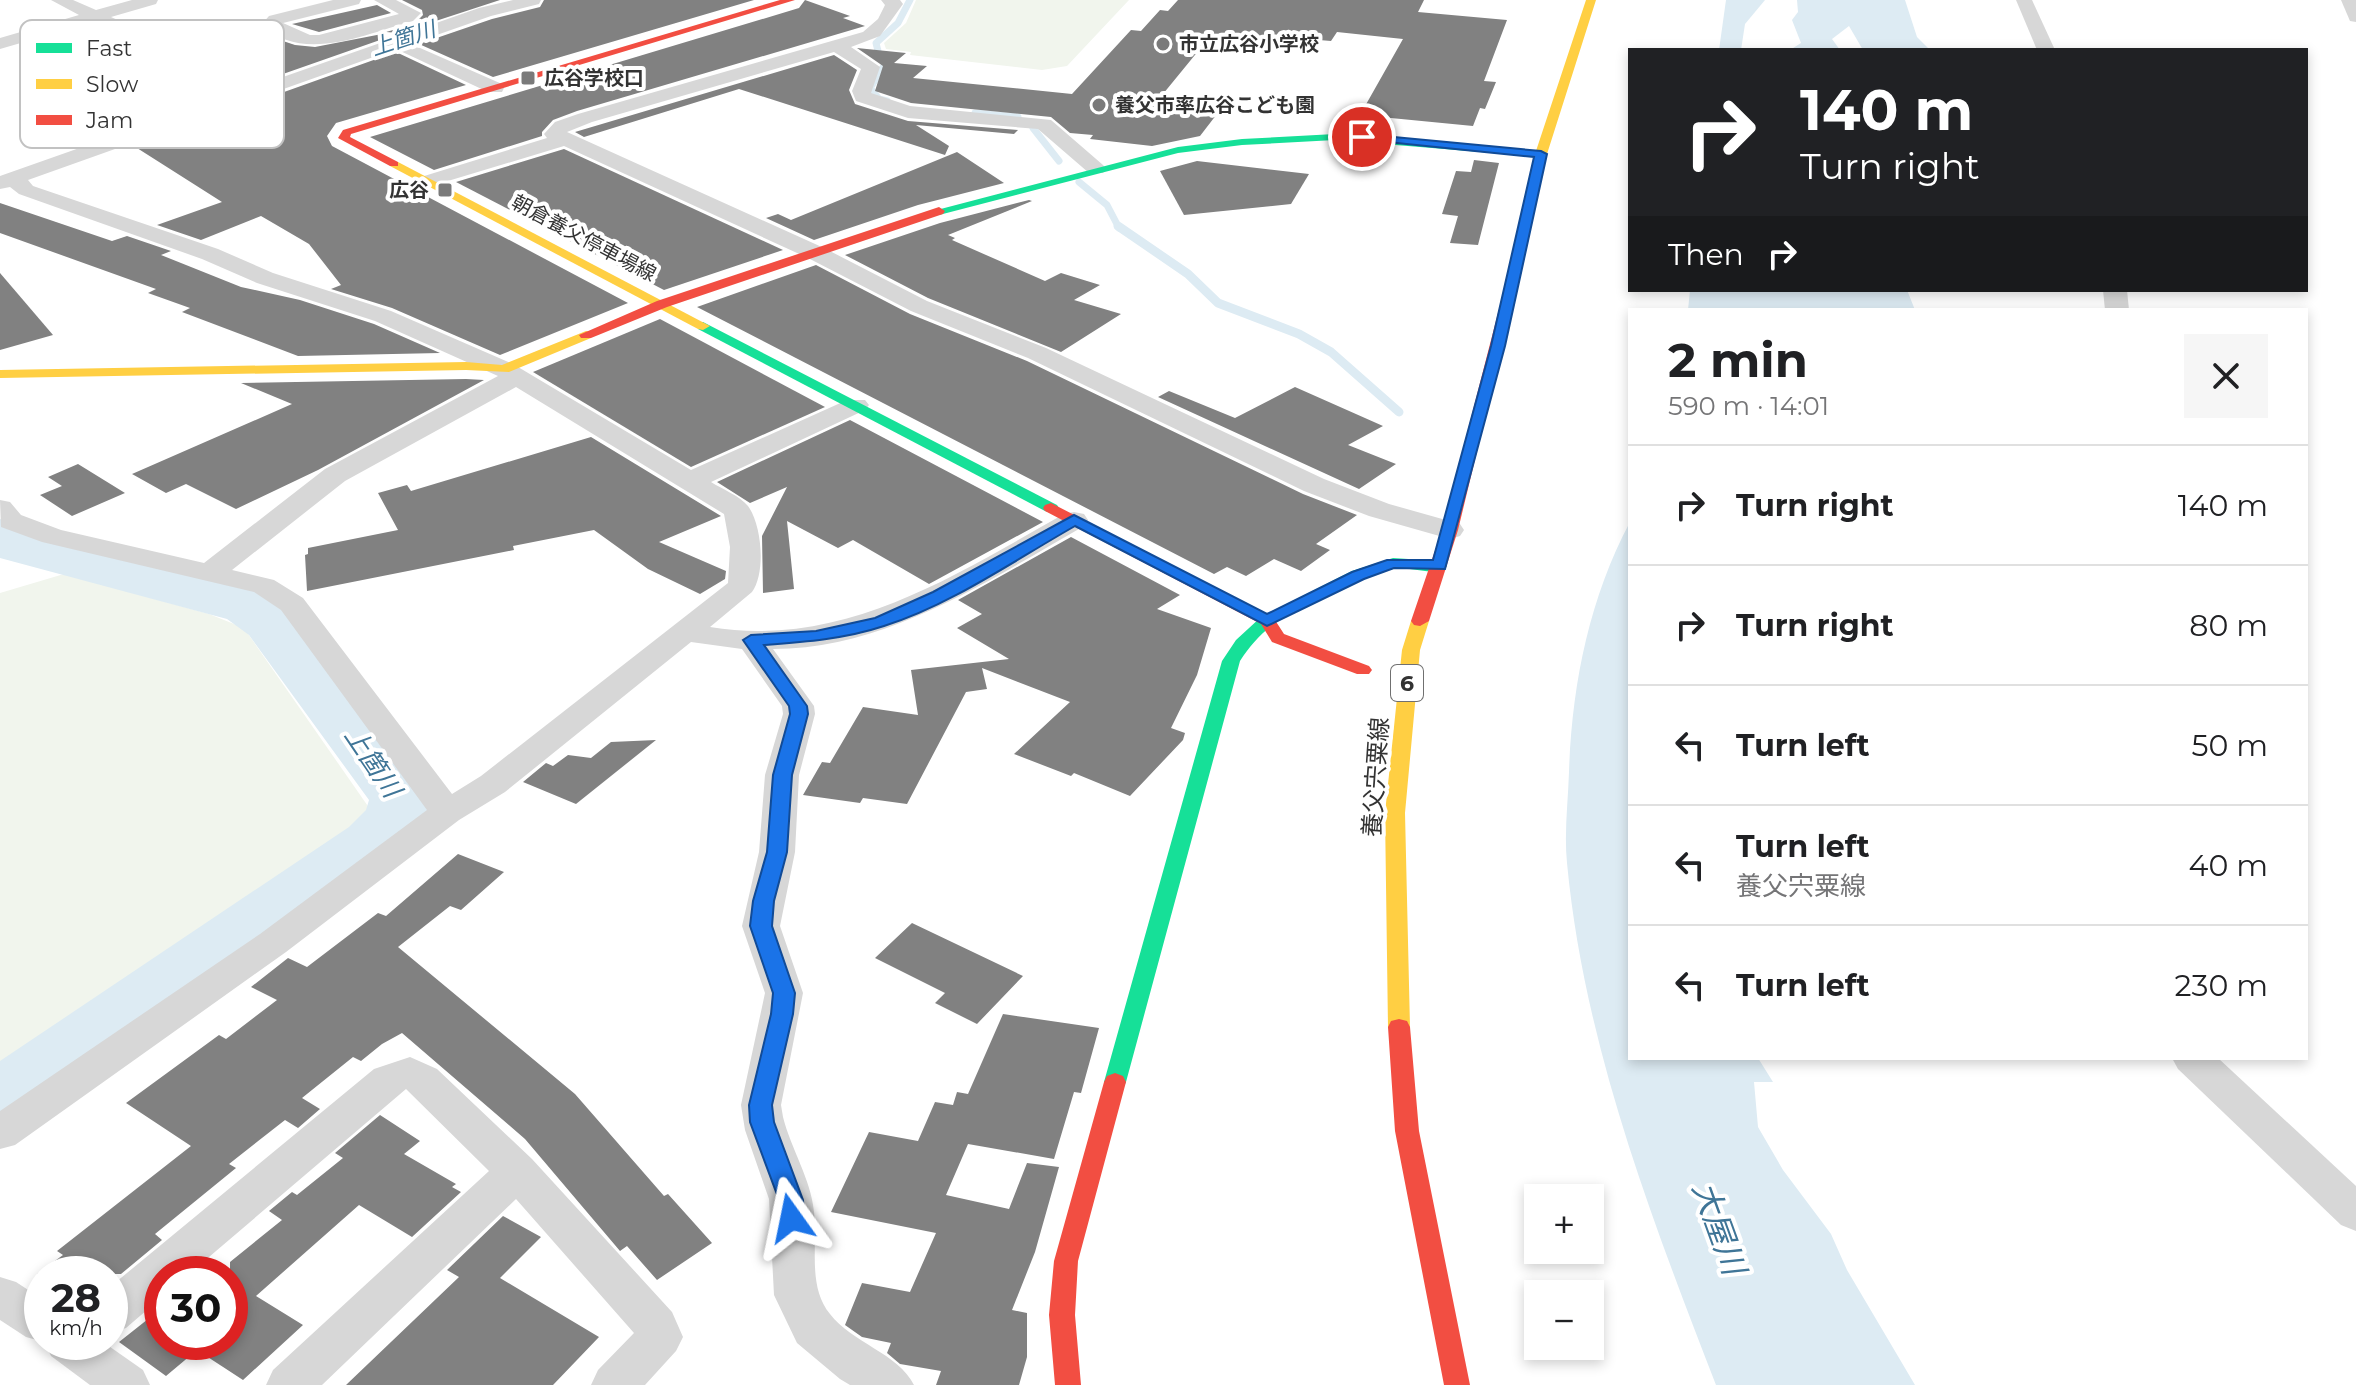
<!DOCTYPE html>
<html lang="en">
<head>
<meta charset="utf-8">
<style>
	:root { --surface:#fff; --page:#f6f6f6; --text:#202124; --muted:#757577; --line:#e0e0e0 }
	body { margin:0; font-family:Montserrat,"Noto Sans JP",sans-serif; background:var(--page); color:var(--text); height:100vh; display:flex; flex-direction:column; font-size:30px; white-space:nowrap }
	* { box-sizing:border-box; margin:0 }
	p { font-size:26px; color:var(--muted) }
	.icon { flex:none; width:44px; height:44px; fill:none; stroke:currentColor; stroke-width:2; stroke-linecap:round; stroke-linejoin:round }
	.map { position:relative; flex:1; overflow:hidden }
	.details { position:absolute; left:1628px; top:308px; width:680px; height:752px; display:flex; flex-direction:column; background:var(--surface); border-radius:0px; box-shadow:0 4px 12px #0003 }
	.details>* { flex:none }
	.guide { position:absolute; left:1628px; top:48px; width:680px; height:244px; border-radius:0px; box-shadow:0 4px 12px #0003; background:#202124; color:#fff; overflow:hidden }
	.fabs { position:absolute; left:1524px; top:1184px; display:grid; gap:16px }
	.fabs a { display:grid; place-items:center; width:80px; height:80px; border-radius:0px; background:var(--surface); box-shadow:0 4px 12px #0003; font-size:40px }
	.speed { position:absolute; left:24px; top:1256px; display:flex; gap:16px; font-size:40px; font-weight:700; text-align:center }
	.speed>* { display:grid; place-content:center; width:104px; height:104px; border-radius:50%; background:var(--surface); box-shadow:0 4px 12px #0003; line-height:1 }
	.speed small { font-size:20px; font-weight:400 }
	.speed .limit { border:12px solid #d22; background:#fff; color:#111 }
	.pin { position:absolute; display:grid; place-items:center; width:68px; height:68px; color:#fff; margin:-34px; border:4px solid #fff; border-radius:50%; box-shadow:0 2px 8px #0007 }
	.me { position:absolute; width:88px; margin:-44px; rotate:348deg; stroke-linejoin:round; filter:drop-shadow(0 0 6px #0008) }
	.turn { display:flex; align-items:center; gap:28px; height:168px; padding:0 40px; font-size:36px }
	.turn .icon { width:104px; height:104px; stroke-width:2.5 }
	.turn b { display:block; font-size:56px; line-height:68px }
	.then { display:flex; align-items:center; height:76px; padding:0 40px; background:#0003; gap:16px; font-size:30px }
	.round { display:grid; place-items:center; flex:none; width:84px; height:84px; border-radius:0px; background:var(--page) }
	.overview { display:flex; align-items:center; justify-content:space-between; height:136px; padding:0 40px }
	h1 { font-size:48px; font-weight:700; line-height:60px }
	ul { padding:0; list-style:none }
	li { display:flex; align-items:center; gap:24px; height:120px; padding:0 40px; border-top:2px solid var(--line) }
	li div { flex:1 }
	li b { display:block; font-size:30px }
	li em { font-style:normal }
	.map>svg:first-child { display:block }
	.green { fill:#f1f5ed }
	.water { fill:#ddebf3 }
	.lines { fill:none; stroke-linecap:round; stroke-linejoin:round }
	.stream-far1 { stroke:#ddebf3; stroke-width:7 }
	.stream { stroke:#ddebf3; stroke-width:9 }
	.river { fill:#ddebf3; fill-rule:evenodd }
	.building { fill:#818181 }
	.street { fill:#d7d7d7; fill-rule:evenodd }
	.fast { fill:#16e098; fill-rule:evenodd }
	.slow { fill:#ffcf43; fill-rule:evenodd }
	.jam { fill:#f24e42; fill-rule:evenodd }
	.route { fill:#1a73e8; stroke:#114b97; stroke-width:2 }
	.poi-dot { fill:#7a7a7a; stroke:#fff; stroke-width:3 }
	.labels { text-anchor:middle; stroke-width:8; stroke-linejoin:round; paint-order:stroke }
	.far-poi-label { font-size:20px; font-weight:bold; fill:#333; stroke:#fff; text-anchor:start }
	.far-street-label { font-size:20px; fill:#333; stroke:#fff }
	.far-water-label { font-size:22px; font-style:italic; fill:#3f7597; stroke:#fff }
	.shield { fill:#fff; stroke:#707070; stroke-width:2 }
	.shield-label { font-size:22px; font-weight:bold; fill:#333 }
	.street-label { font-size:24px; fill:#333; stroke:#fff }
	.water-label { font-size:26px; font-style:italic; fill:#3f7597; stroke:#fff }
	.near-water-label { font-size:32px; font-style:italic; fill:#3f7597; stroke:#fff }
	.key { fill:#fff; stroke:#c2c2c2; stroke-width:2 }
	.key-label { font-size:22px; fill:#333 }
</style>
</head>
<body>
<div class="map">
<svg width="2356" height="1385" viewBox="0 0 2356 1385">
	<rect width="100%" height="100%" fill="#fff"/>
	<g class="green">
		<path d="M916,0H1129L1067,66L1042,70L910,55L911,52L886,49L884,43L906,23Z"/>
		<path d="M64,574L209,614L244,628L372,812L366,831L0,1081V593Z"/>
	</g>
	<g class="water">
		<path d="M1726,0H1765L1745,24L1741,50H1719Z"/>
		<path d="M1797,0H1905L1917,37L1930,50H1863L1849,26L1832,39L1840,50H1790L1801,43L1792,20L1798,12Z"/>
		<path d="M1690,290H1907L1915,310H1688Z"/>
		<path d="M1630,522V1058H1758L1773,1082H1754L1758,1127L1783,1170L1831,1234L1847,1270L1915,1385H1716C1651,1217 1584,1044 1567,863C1564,833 1568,802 1569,772C1572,685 1589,599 1630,522Z"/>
	</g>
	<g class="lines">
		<g class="stream-far1">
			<path d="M879,55L876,43L898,23L910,0"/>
			<path d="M884,66L870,88L879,99L887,101"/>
			<path d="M975,113L1018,117"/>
			<path d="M1033,128L1059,161"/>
			<path d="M1079,182L1107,205L1119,228"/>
		</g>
		<path class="stream" d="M1118,226L1188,274L1218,303L1299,334L1331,352L1399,412"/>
		<path class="river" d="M0,519L20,524L30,531L269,593L293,609L438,799C431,825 417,841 399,861L29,1125L0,1135V1061L349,827L366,810L369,800L249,635L227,619L0,558Z"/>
	</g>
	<g class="building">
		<path d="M402,0H500L399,33L386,32L414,24L423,15L422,10Z"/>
		<path d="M544,0H754L493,77L419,44L492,19L540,7Z"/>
		<path d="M805,0L850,16L843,18L865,26L577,111L553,120L542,132V136L434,170L370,137L799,8Z"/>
		<path d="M1178,0H1424L1418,12L1507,20L1484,81L1496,82L1485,109L1480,108L1473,126L1360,115L1403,39L1337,32L1331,41L1271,36L1265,44L1208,39L1163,94L1227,101L1200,136L1152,146L1090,139L1093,135L1070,133L1051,117L911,103L875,91L883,66L857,48L906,53L894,63L927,66L913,78L1072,94L1131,30L1141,31L1160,10L1168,11Z"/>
		<path d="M377,5L391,13L319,32L292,24Z"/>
		<path d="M262,28L277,39L295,45L315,47L382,34L380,40L283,74L194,45Z"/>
		<path d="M396,52L466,85L336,123L327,136L332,146L628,303L500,355L392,308L331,289L341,285L309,244L261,216L201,240L157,225L222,202L137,148L147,145L142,143Z"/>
		<path d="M834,55L857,70L849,90L855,104L908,121L1018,130L1014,134L916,125L949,146L945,155L739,89L584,137L575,132Z"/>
		<path d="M564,149L783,250L664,290L456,182Z"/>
		<path d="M957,152L1004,183L918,205L814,240L766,218L778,214L791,220Z"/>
		<path d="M1474,160L1499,163L1478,245L1450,243L1458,216L1442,214L1456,171L1471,172Z"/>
		<path d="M1197,161L1309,174L1291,204L1184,215L1160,171Z"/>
		<path d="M1029,200L1032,201L948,235L955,238L952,240L1045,281L1061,273L1100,285L1074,300L1121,314L1061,352L928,298L845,255L940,223Z"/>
		<path d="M0,203L112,241L127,236L171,251L161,255L241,287L300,300L374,324L440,353L298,356L182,312L190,308L148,293L156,289L0,233Z"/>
		<path d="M816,265L910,314L1027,361L1303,494L1357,515L1316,544L1330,550L1301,571L1274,559L1246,576L1227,567L1214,574L697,307Z"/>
		<path d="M0,273L53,335L0,350Z"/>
		<path d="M660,319L825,407L691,467L533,372Z"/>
		<path d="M466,379L484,380L318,470L236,509L186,484L166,493L132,474L292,404L241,383Z"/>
		<path d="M1295,387L1383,426L1348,445L1396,464L1359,489L1158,397L1169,391L1235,418Z"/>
		<path d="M850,420L1043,522L929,584L853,540L838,548L787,521L794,589L763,593L762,536L787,487L750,503L717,482Z"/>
		<path d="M591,437L721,516L659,542L726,571L725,579L700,594L648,569L594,530L513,546L514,550L307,591L305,555L308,554V548L398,530L378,493L407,485L411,491Z"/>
		<path d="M78,464L125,493L72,516L40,495L62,486L48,477Z"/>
		<path d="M1071,537L1180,595L1157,609L1211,628L1197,675L1171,728L1185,733L1183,740L1130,796L1074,773L1071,776L1014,754L1070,702L982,668L987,689L966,692L907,804L863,798L860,803L803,795L822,762L830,763L863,707L918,715L911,670L1009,659L957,628L982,614L958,600Z"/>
		<path d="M656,740L576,804L523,782L546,763L553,766L568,755L591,758L611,742Z"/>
		<path d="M458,854L504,872L461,910L450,906L398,947L575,1094L664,1196L668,1194L712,1243L657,1280L627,1246L620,1251L525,1139L402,1033L382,1044L361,1061L353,1057L302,1098L320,1109L298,1128L285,1120L229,1164L236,1168L155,1234L162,1240L121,1274H37L63,1255L57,1251L191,1146L126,1103L219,1035L226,1039L277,1000L251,987L288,958L307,967L378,913L386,916Z"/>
		<path d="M912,923L1023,976L977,1024L935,1003L945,993L875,958Z"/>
		<path d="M1003,1014L1099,1028L1081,1093L1074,1092L1054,1159L968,1144L946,1195L1009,1209L1027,1163L1059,1167L1035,1252L1012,1310L1027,1313V1357L1019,1385H936L941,1371L900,1364L887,1353L891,1343L862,1337L845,1325L862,1283L910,1292L936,1233L831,1212L869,1132L918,1141L935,1102L953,1105L957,1092L968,1094Z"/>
		<path d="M380,1115L420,1141L404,1154L456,1184L452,1187L461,1192L412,1237L359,1205L256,1296L303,1325L243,1380L197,1350L166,1376L119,1342L162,1308V1342H230V1262L282,1220L269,1211L292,1192L297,1195L343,1158L335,1153Z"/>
		<path d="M503,1216L541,1237L500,1278L599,1337L553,1385H346L459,1277L447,1270Z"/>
	</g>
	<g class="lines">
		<g class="street">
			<path d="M51,0H73L96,10L132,0H158L156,4L111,17L149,34L283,77L383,42L384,35L399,36L479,8L513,0H541L539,4L491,16L411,44L502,84L504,88L502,92H488L396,49L28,180L33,186L218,249L273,273L391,311L513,364L691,470L847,400H865L869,405L865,410L711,482C722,489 740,496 748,506C762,525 766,573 752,592L710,627C842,649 954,576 1064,514L1074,512L1084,514L1088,520L1084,526C989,580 887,649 773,649L814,706L815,714L799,775L795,852L780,926L803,993L781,1105L783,1117C791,1149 811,1179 814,1212C818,1245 807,1286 830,1314C852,1343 898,1353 914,1385H850L840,1379L797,1343L774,1295L769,1199L745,1130L741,1105L765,993L742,926L759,852L765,775L783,714L782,706L742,649L691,642L505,792L459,820L286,952L15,1145L0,1149V1111L260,934L427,810L281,610L254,592L42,542L1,527L0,500L10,502L21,515L61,530L204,563L325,469L498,376L375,321L257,283L202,259L19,194L10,187L0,189V176L264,83L137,42L93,22L0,49V38L79,15ZM516,387L724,514L730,547L728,583L481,776L452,794L303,598L274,580L232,570L345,481Z"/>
			<path d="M333,0H361L359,4L283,23L310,35H319L399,14L374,0H396L421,13L413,21C368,33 301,65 262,24L269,16Z"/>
			<path d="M881,0H900L903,4L880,36L851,47L880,67L871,93L910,106L1051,120L1103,165L1106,169L1103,173H1089L1038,129L908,118L856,101L852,91L861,69L834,52L592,122L567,132L824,248L927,301L1046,348L1324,479L1389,504L1460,524L1464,530L1460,536L1450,539L1369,516L1304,491L1028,358L911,311L808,258L564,146L428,187L418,181L421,177L547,138L544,134L555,122L578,114L863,32L878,19L885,5Z"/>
			<path d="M2016,0H2032L2055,50H2037Z"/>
			<path d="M2341,0H2356V22L2350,21Z"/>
			<path d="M2103,290H2127L2129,310H2105Z"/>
			<path d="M410,1057L437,1069L532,1159L672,1312L683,1337L676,1351L645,1385H591L598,1370L634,1333L516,1199L322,1385H266L273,1370L489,1171L406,1089L189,1274H162V1297L126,1328L110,1333V1287L374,1069Z"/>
			<path d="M2172,1058H2218L2356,1186V1231L2341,1225L2178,1069Z"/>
			<path d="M0,1277L16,1282L42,1299L44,1342L26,1337L0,1320Z"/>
			<path d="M44,1342H103L143,1370L150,1385H90L51,1356Z"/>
		</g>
		<g class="fast">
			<path d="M1335,134L1541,151L1547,154L1541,157L1335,140L1242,145L1178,153L939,215L933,211L1178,147L1242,139Z"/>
			<path d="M703,322L1057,505L1059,508L1051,513L1045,511L698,329V323Z"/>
			<path d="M1393,558L1439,561L1447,566C1434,578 1409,565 1393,569C1368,573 1296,609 1274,624C1260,634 1249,647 1240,661L1126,1082L1123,1088L1115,1091L1107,1088L1104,1082L1222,661L1236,640L1261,617L1352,571Z"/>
		</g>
		<g class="slow">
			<path d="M1586,0H1596L1547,154L1519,278L1508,281L1507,278L1535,154Z"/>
			<path d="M390,162H398L710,326L703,330L698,329L390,166Z"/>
			<path d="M586,331L591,332V338L509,372L466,370L0,378V370L466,362L502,365Z"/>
			<path d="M1420,616L1429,621L1420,650L1405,813L1410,1027L1407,1033L1399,1035L1391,1033L1388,1027L1385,813L1402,650L1411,621Z"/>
		</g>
		<g class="jam">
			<path d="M780,0H795L351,134L350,137L398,162V166H390L338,138L343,130Z"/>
			<path d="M939,207L945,211L943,214L667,307L591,338H581L579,335L657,301Z"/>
			<path d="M1513,274L1519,278L1458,530L1429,621L1420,626L1414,625L1411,621L1442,530L1507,278Z"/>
			<path d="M1051,503L1273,617L1284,634L1369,666L1372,670L1369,674H1357L1272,642L1261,624L1045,511L1043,508L1045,505Z"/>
			<path d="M1399,1019L1407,1021L1410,1027L1419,1131L1470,1385H1444L1395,1131L1388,1027L1391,1021Z"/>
			<path d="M1115,1073L1123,1076L1126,1082L1078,1261L1075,1315L1081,1385H1055L1049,1315L1054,1261L1104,1082L1107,1076Z"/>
		</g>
	</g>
	<path class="route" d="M1362,134L1541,151L1547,154L1505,346L1445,569L1394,568L1364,579L1267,626L1075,526C1015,560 949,606 884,626C845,639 804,642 764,645L807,706L808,714L792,775L787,852L774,901L772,926L795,993L793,1014L772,1105L774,1122L803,1200L804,1218L800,1225L791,1228L782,1225L779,1218V1200L750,1122L749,1105L771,1014L773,993L750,926L753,901L767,852L773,775L790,714L789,706L743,640L751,635L816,631L875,618L933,592L1074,515L1267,614L1352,572L1387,560H1433L1491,346L1534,157L1358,139L1357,137Z"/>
	<g class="poi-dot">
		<circle cx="1163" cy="44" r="8"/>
		<rect x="520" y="70" width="16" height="16" rx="4"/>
		<circle cx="1099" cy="105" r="8"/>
		<rect x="437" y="182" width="16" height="16" rx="4"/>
	</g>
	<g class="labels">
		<g class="far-poi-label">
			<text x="1179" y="51">市立広谷小学校</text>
			<text x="544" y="85">広谷学校口</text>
			<text x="1115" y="112">養父市率広谷こども園</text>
			<text x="429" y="197" text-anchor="end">広谷</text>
		</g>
		<g class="far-street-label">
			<text transform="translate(584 238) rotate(28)" y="7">朝倉養父停車場線</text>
		</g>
		<g class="far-water-label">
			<text transform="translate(403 38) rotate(-18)" y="8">上箇川</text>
		</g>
		<rect class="shield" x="1391" y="665" width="32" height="36" rx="6"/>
		<g class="shield-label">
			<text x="1407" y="691">6</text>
		</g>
		<g class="street-label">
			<text transform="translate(1376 777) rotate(-86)" y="8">養父宍粟線</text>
		</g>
		<g class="water-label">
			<text transform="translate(373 762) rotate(56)" y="9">上箇川</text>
		</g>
		<g class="near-water-label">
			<text transform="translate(1719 1228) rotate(70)" y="11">大屋川</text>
		</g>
	</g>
	<rect x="20" y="20" width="264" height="128" rx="12" class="key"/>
	<rect x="36" y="43" width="36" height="10" fill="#16e098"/>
	<rect x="36" y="79" width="36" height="10" fill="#ffcf43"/>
	<rect x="36" y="115" width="36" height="10" fill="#f24e42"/>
	<g class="key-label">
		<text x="86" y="56">Fast</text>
		<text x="86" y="92">Slow</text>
		<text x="86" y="128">Jam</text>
	</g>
</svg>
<div class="fabs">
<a>+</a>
<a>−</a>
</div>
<div class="speed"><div>28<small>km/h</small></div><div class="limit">30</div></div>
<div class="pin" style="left:1362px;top:137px;background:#d93025"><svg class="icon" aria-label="arrive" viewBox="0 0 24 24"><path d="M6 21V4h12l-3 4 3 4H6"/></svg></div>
<svg class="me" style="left:791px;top:1218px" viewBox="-20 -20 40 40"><path d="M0-17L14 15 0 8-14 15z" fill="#1a73e8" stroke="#fff" stroke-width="4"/></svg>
<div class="guide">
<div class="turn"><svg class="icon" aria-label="right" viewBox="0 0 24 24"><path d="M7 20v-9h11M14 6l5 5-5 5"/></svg><div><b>140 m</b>Turn right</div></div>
<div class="then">Then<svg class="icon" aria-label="right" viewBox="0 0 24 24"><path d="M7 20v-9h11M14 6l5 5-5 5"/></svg></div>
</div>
<section class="details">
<div class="overview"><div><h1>2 min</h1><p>590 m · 14:01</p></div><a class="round"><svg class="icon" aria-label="close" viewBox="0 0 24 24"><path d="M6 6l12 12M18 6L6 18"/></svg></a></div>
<ul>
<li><svg class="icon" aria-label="right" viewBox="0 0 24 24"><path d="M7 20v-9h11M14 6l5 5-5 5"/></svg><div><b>Turn right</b></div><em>140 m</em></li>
<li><svg class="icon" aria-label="right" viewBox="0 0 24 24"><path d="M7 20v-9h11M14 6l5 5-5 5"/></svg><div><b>Turn right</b></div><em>80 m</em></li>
<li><svg class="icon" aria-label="left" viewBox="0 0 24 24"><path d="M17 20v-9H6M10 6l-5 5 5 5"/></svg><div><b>Turn left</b></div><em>50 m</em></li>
<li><svg class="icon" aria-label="left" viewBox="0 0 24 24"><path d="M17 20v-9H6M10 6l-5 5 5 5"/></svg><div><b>Turn left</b><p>養父宍粟線</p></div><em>40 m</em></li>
<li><svg class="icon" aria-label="left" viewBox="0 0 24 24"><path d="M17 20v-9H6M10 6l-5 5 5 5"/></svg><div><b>Turn left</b></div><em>230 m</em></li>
</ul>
</section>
</div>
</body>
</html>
